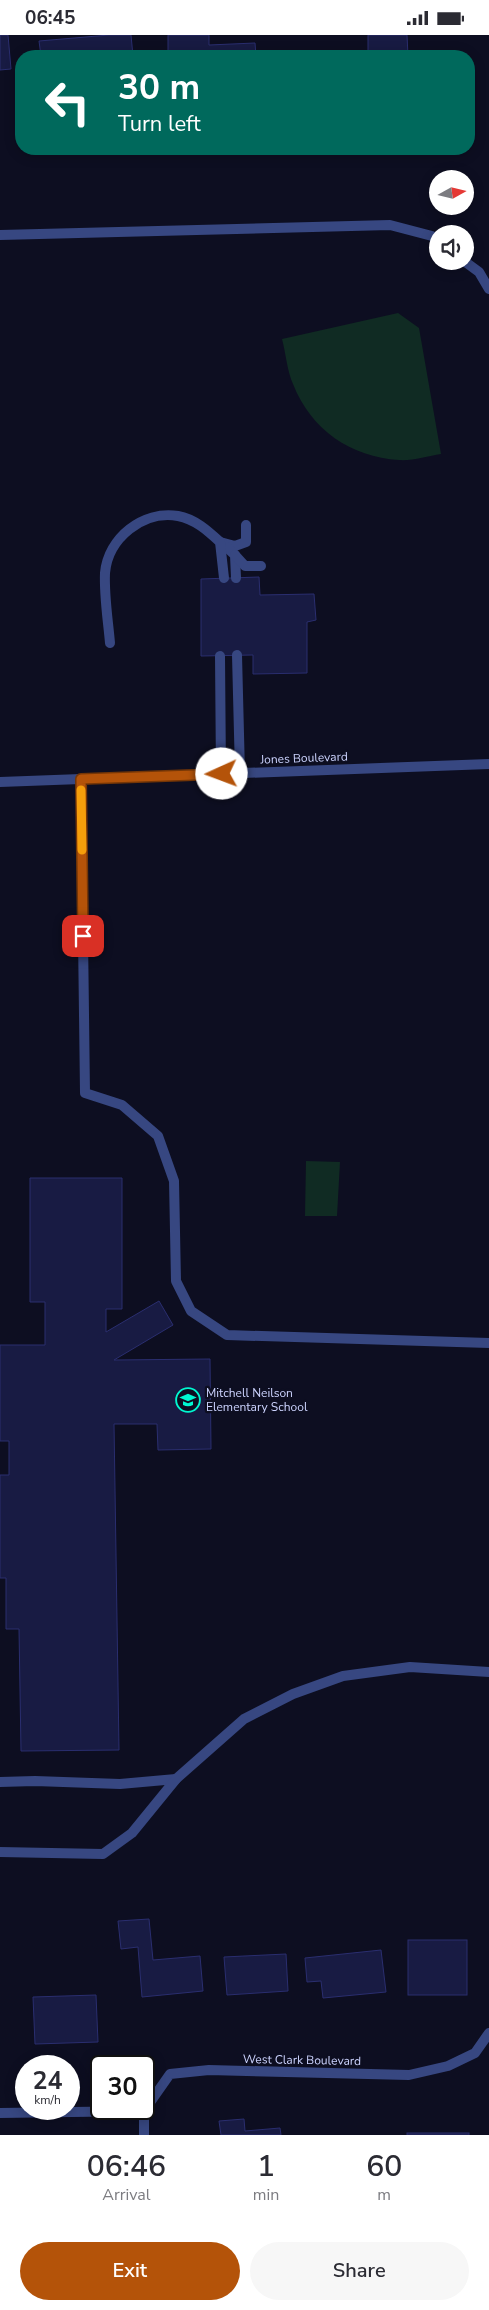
<!DOCTYPE html>
<html lang="en">
<head>
<meta charset="utf-8">
<style>
	:root { --surface:#fff; --page:#f7f7f7; --text:#2b2b33; --muted:#7c7c81; --accent:#b45309 }
	body { margin:0; font-family:"Nunito Sans",sans-serif; background:var(--page); color:var(--text); height:100vh; display:flex; flex-direction:column; font-size:19px; white-space:nowrap }
	* { box-sizing:border-box; margin:0 }
	p { font-size:16px; color:var(--muted) }
	.icon { flex:none; width:28px; height:28px; fill:none; stroke:currentColor; stroke-width:2; stroke-linecap:round; stroke-linejoin:round }
	.map { position:relative; height:2100px; overflow:hidden }
	.panel { display:flex; flex-direction:column; background:var(--surface); flex:1 }
	.panel>* { flex:none }
	.top-card { position:absolute; left:15px; top:15px; width:460px; height:105px; border-radius:20px; box-shadow:0 2px 12px #0003; background:#00695c; color:#fff; overflow:hidden }
	.needle { width:32px; rotate:82deg }
	.fabs { position:absolute; left:429px; top:135px; display:grid; gap:10px }
	.fabs a { display:grid; place-items:center; width:45px; height:45px; border-radius:50%; background:var(--surface); box-shadow:0 2px 12px #0003; font-size:25px }
	.speed { position:absolute; left:15px; top:2020px; display:flex; gap:10px; font-size:25px; font-weight:700; text-align:center }
	.speed>* { display:grid; place-content:center; width:65px; height:65px; border-radius:50%; background:var(--surface); box-shadow:0 2px 12px #0003; line-height:1 }
	.speed small { font-size:12px; font-weight:400 }
	.speed .limit { border:2px solid #111; border-radius:8px; background:#fff; color:#111 }
	.pin { position:absolute; display:grid; place-items:center; width:42px; height:42px; color:#fff; margin:-21px; border-radius:10px; box-shadow:0 2px 8px #0006 }
	.me { position:absolute; width:55px; margin:-28px; rotate:268deg; stroke-linejoin:round; filter:drop-shadow(0 0 4px #0008) }
	.turn { display:flex; align-items:center; gap:18px; height:105px; padding:0 20px; font-size:22px }
	.turn .icon { width:65px; height:65px; stroke-width:2.5 }
	.turn b { display:block; font-size:35px; line-height:42px }
	.eta { display:flex; justify-content:space-evenly; align-items:center; height:85px; text-align:center }
	.eta b { font-size:30px; font-weight:600; line-height:35px }
	.button { display:flex; gap:10px; margin-top:auto; padding:10px 20px }
	.button a { flex:1; height:58px; border-radius:30px; background:var(--accent); color:#fff; font-size:20px; font-weight:600; line-height:58px; text-align:center }
	.button a+a { background:var(--page); color:var(--text) }
	.status { display:flex; justify-content:space-between; align-items:center; height:35px; padding:0 25px; background:var(--surface); direction:ltr }
	.status svg { height:14px; fill:currentColor }
	.map>svg:first-child { display:block }
	.green { fill:#102b23 }
	.building { fill:#181b43; stroke:#2a2e6f }
	.lines { fill:none; stroke-linecap:round; stroke-linejoin:round }
	.service { stroke:#374781; stroke-width:10 }
	.minor { stroke:#374781; stroke-width:10 }
	.tertiary { stroke:#374781; stroke-width:10 }
	.route-casing { stroke:#753606; stroke-width:12 }
	.route { stroke:#b45309; stroke-width:9 }
	.slow { stroke:#f59e0b; stroke-width:9 }
	.labels { text-anchor:middle; stroke-width:4.5; stroke-linejoin:round; paint-order:stroke }
	.street-label { font-size:12px; fill:#cdd4ff; stroke:#0d0e21 }
	.poi-label { font-size:12px; fill:#cdd4ff; stroke:#0d0e21; text-anchor:start }
</style>
</head>
<body>
<div class="status"><b>06:45</b><svg viewBox="0 0 49 12"><path d="M0 12V9h3v3zM5 12V6h3v6zM10 12V3h3v9zM15 12V0h3v12zM26 1h20v11H26zM47 4h2v5h-2z"/></svg></div>
<div class="map">
<svg width="489" height="2100" viewBox="0 0 489 2100">
	<rect width="100%" height="100%" fill="#0d0e21"/>
	<g class="green">
		<path d="M398,278L419,293L441,419C428,421 412,426 399,425C351,422 311,395 293,349C287,336 286,319 282,304Z"/>
		<path d="M306,1126L340,1127L337,1181H305Z"/>
	</g>
	<g class="building">
		<path d="M0,0H8L11,34L0,35Z"/>
		<path d="M109,0H131L133,21H41L39,6Z"/>
		<path d="M168,0H209V10L255,8L256,21H168Z"/>
		<path d="M368,0H407L408,21H368Z"/>
		<path d="M259,542L260,560L314,559L316,585L307,587V638L253,639V620L201,621V544Z"/>
		<path d="M30,1143H122V1274H106V1297L159,1266L173,1290L114,1325L210,1324L211,1414L158,1415L157,1389H114L119,1715L21,1716L19,1594H6V1543H0V1440H9V1406H0V1310H45V1267H30Z"/>
		<path d="M149,1884L153,1925L200,1921L203,1956L142,1962L138,1912L121,1914L118,1886Z"/>
		<rect x="408" y="1905" width="59" height="55"/>
		<path d="M381,1915L386,1957L323,1963L321,1946L307,1947L305,1923Z"/>
		<path d="M286,1919L288,1956L227,1960L224,1922Z"/>
		<path d="M96,1960L98,2007L35,2009L33,1962Z"/>
		<path d="M244,2084L245,2096L280,2093L281,2100H221L219,2086Z"/>
		<rect x="407" y="2098" width="62" height="2"/>
	</g>
	<g class="lines">
		<g class="service">
			<path d="M0,200L390,190L432,201L438,206"/>
			<path d="M464,226L479,237L489,254"/>
			<path d="M220,507L235,511L246,507V490"/>
			<path d="M223,509L235,520L236,543"/>
			<path d="M235,520L245,531H261"/>
			<path d="M110,608C108,585 104,561 105,538C108,503 143,475 178,481C195,484 208,496 220,507L224,543"/>
			<path d="M237,620L240,738"/>
			<path d="M220,621L221,739"/>
			<path d="M81,744L85,1058L122,1070L158,1101L174,1146L176,1246L191,1276L227,1300L489,1308"/>
			<path d="M0,1747L35,1746L120,1749L176,1744"/>
			<path d="M0,1817L103,1819L132,1798L176,1744L244,1684L293,1659L343,1641L410,1632L489,1637"/>
		</g>
		<g class="minor">
			<path d="M0,747L489,729"/>
			<path d="M0,2078L144,2076"/>
		</g>
		<path class="tertiary" d="M144,2100V2076L170,2039L209,2035L409,2040L448,2031L475,2018L489,1998"/>
	</g>
	<g class="lines">
		<g class="route-casing">
			<path id="route" d="M83,901L81,744L222,739"/>
		</g>
		<use href="#route" class="route"/>
		<path class="slow" d="M81,755L82,815"/>
	</g>
	<defs>
		<g id="school-ring" transform="scale(1.25)"><circle r="9.5" fill="#0d0e21" stroke="#00f8d1" stroke-width="1.5"/><path d="M0-5L7-2L0 1L-7-2ZM-4 1L0 2.5L4 1V4Q0 6-4 4Z" fill="#00f8d1"/></g>
	</defs>
	<g fill-rule="evenodd">
		<use href="#school-ring" x="188" y="1365"/>
	</g>
	<g class="labels">
		<g class="street-label">
			<text transform="translate(304 723) rotate(-2)" y="4">Jones Boulevard</text>
			<text transform="translate(302 2025) rotate(1)" y="4">West Clark Boulevard</text>
		</g>
		<g class="poi-label">
			<text x="206" y="1362">Mitchell Neilson<tspan x="206" dy="14">Elementary School</tspan></text>
		</g>
	</g>
</svg>
<div class="fabs">
<a><svg class="needle" viewBox="-14 -14 28 28"><path d="M0-13l5 13h-10z" fill="#e53935"/><path d="M0 13l5-13h-10z" fill="#7c7c81"/></svg></a>
<a><svg class="icon" aria-label="sound" viewBox="0 0 24 24"><path d="M4 9h4l5-4v14l-5-4H4zM17 9q2 3 0 6"/></svg></a>
</div>
<div class="speed"><div>24<small>km/h</small></div><div class="limit">30</div></div>
<div class="pin" style="left:83px;top:901px;background:#d93025"><svg class="icon" aria-label="arrive" viewBox="0 0 24 24"><path d="M6 21V4h12l-3 4 3 4H6"/></svg></div>
<svg class="me" style="left:222px;top:739px" viewBox="-20 -20 40 40"><circle r="19" fill="#fff"/><path d="M0-13L10 11 0 6-10 11z" fill="#b45309"/></svg>
<div class="top-card">
<div class="turn"><svg class="icon" aria-label="left" viewBox="0 0 24 24"><path d="M17 20v-9H6M10 6l-5 5 5 5"/></svg><div><b>30 m</b>Turn left</div></div>
</div>
</div>
<section class="panel">
<div class="eta">
<div><b>06:46</b><p>Arrival</p></div>
<div><b>1</b><p>min</p></div>
<div><b>60</b><p>m</p></div>
</div>
<div class="button"><a>Exit</a><a>Share</a></div>
</section>
</body>
</html>
